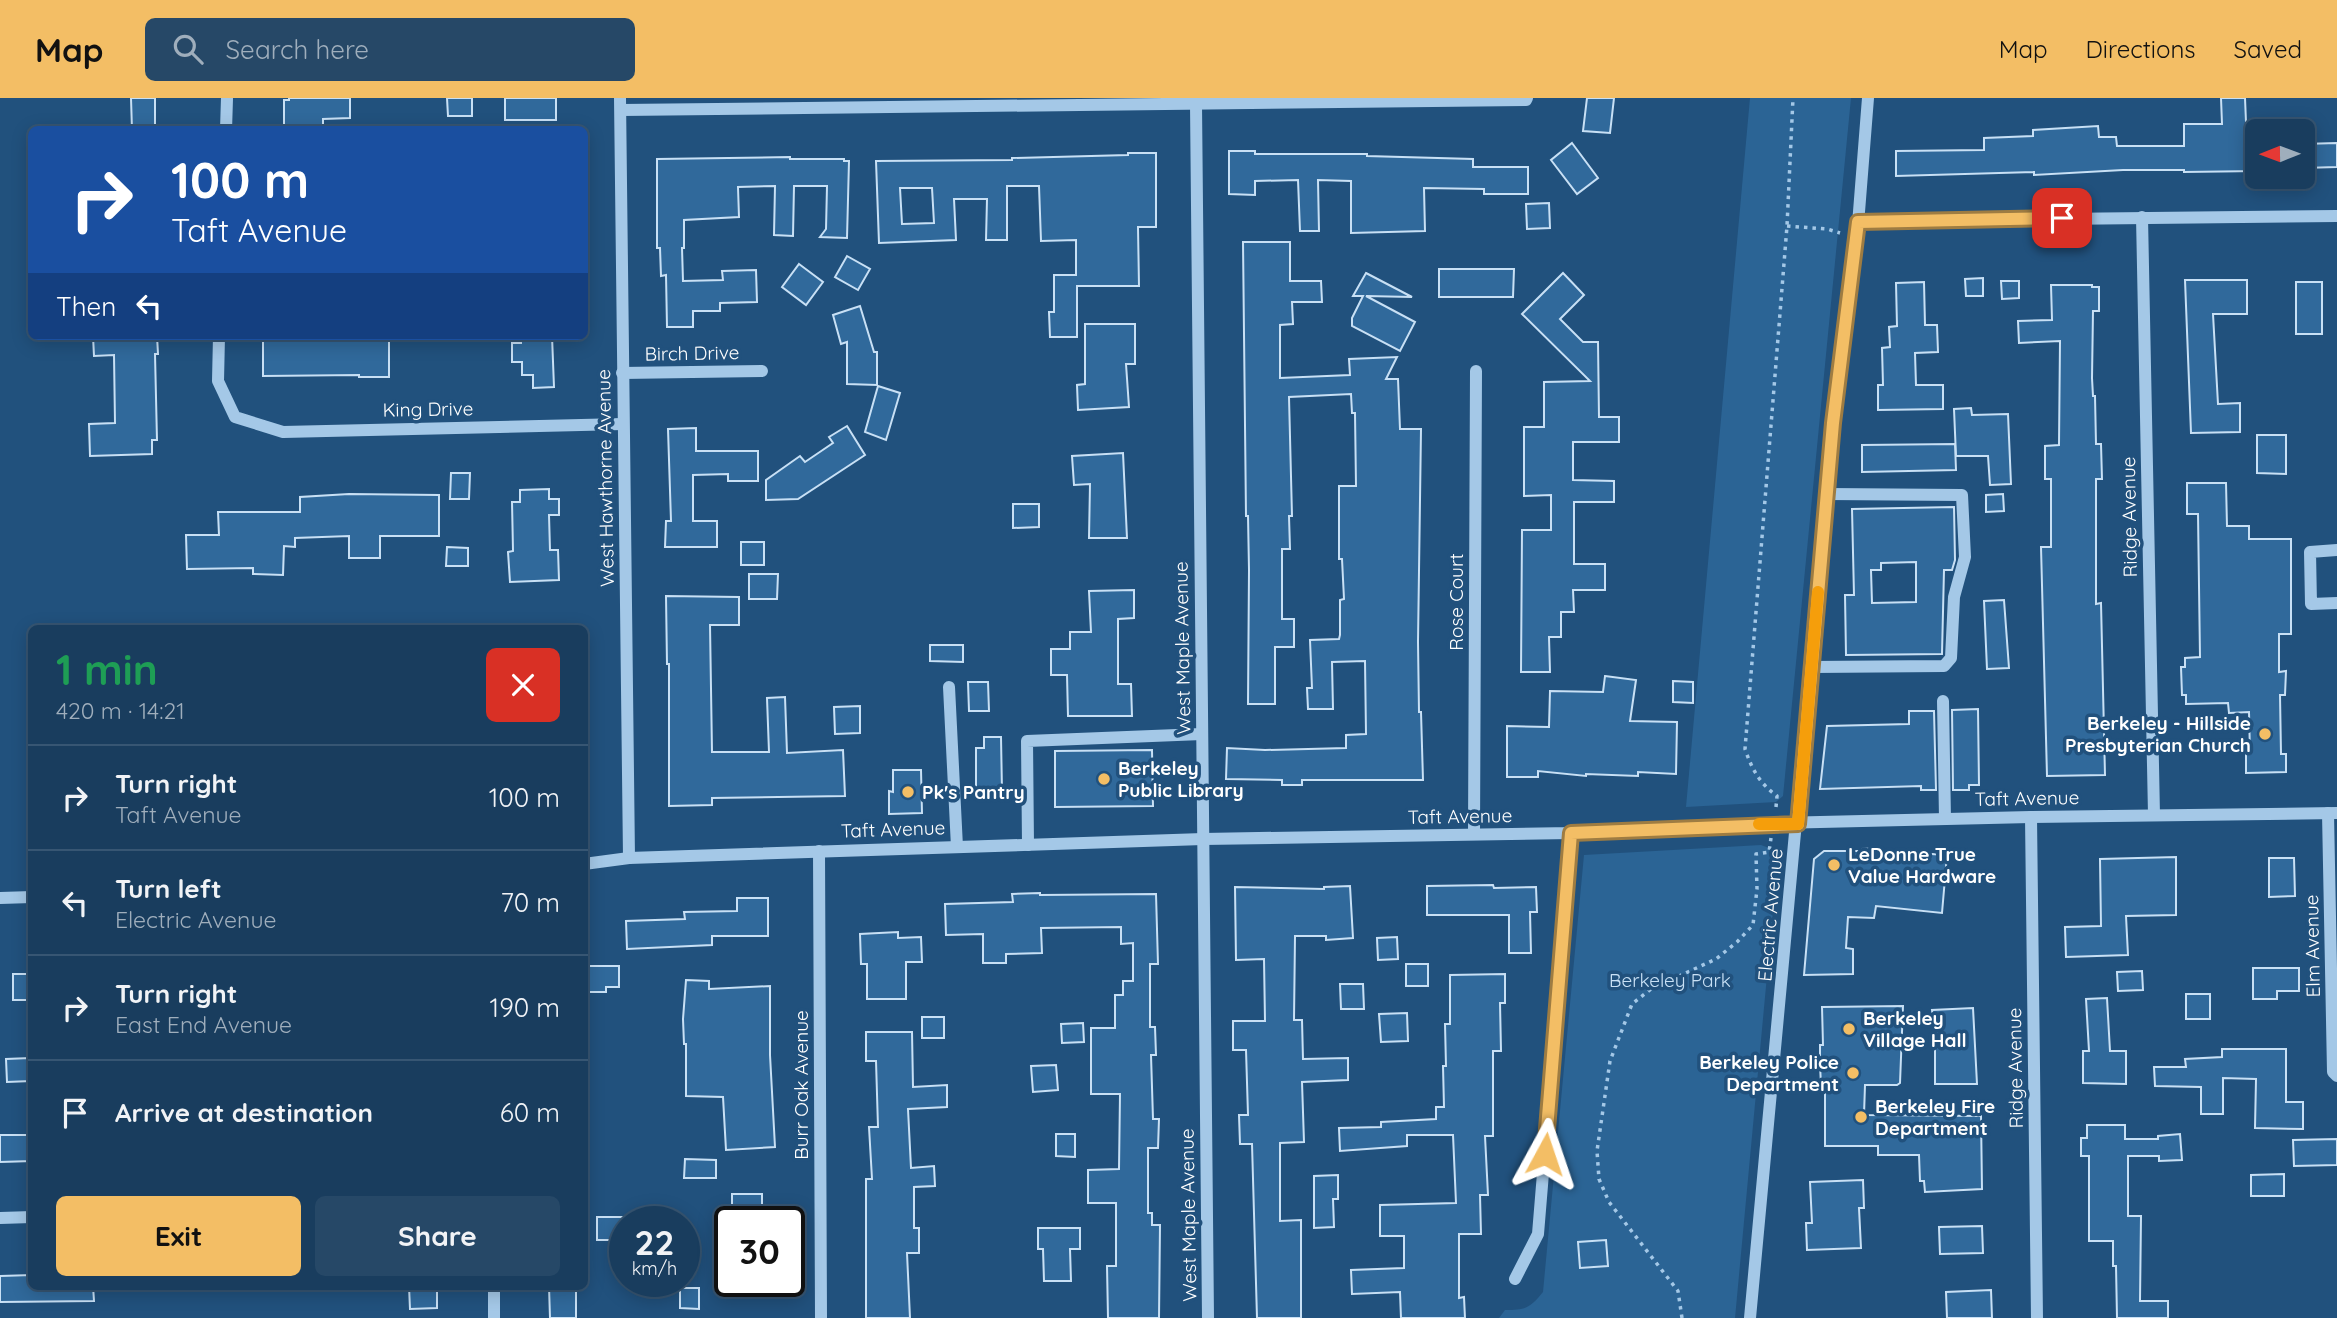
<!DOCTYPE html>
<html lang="en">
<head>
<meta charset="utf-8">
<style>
	:root { --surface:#193d5e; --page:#264867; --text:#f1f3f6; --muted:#9faebc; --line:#375673; --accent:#f3be65 }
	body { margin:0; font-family:Quicksand,sans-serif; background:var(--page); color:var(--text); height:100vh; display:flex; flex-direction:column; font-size:26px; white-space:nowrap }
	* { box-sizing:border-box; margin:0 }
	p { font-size:23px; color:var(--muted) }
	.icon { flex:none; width:38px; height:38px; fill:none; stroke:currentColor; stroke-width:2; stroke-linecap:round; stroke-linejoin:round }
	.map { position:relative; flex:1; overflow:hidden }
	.side { position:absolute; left:28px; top:527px; width:560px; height:665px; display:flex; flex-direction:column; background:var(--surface); border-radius:10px; box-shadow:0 4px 18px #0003,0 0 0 2px var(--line) }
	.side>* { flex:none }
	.guide { position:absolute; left:28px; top:28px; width:560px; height:214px; border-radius:10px; box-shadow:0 4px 18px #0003,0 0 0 2px var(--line); background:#1a4fa0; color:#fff; overflow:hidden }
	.needle { width:46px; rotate:269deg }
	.buttons { position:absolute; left:2245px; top:21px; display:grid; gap:14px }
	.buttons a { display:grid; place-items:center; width:70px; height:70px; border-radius:10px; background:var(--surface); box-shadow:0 4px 18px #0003,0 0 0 2px var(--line); font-size:35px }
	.speed { position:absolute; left:609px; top:1108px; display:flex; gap:14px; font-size:35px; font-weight:700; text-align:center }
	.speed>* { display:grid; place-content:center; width:91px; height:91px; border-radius:50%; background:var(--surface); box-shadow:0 4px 18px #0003,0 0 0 2px var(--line); line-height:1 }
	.speed small { font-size:18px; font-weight:400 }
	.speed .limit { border:4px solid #111; border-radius:10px; background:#fff; color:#111 }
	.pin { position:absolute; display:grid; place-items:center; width:60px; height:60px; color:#fff; margin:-30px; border-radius:14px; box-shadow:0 4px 10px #0006 }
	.me { position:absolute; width:77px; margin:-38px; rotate:5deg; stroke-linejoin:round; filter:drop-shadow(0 0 5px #0008) }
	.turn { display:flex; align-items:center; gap:24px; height:147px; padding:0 28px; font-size:32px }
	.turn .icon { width:91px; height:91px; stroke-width:2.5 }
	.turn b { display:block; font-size:49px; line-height:60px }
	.then { display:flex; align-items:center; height:66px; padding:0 28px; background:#0003; gap:14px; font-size:26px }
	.round { display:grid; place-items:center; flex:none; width:74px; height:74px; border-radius:10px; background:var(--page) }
	.head { display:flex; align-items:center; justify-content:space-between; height:119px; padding:0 28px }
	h1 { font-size:42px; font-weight:700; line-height:52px; color:#1e9e55 }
	.primary-button { display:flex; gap:14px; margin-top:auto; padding:14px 28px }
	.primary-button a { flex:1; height:80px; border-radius:10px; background:var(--accent); color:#111; font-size:28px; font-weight:700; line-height:80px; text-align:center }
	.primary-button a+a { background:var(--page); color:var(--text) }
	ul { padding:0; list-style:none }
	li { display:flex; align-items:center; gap:21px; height:105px; padding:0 28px; border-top:2px solid var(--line) }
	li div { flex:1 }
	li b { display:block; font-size:26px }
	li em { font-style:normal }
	header { display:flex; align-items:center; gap:42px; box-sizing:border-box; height:98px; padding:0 35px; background:var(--accent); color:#111 }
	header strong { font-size:33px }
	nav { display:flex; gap:38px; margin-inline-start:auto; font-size:24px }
	.search { width:490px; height:63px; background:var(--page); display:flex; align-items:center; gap:18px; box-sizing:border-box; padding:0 24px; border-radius:10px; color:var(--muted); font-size:26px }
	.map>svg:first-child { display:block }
	.green { fill:#2b6495 }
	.building { fill:#30699b; stroke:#c8e0f5; stroke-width:2; fill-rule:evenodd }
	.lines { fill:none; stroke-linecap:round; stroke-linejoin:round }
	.path { stroke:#a4c8e7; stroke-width:3.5; stroke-dasharray:3.5 5; stroke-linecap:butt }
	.minor { stroke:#a4c8e7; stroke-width:12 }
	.route-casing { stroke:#9e7c42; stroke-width:18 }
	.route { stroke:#f3be65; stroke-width:12 }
	.slow { stroke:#f59e0b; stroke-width:12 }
	.poi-dot { fill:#f3be65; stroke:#21517d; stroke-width:2.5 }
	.labels { text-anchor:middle; stroke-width:7; stroke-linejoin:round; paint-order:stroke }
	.street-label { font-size:19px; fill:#fff; stroke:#21517d }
	.poi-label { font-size:19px; font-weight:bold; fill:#fff; stroke:#21517d; text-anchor:start }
	.park-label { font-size:19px; fill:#c8e0f5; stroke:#21517d }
</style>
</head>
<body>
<header>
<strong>Map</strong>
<div class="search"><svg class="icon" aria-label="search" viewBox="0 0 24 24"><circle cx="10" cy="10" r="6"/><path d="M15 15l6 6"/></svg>Search here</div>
<nav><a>Map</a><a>Directions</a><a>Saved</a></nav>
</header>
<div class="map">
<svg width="2337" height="1220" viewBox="0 0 2337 1220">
	<rect width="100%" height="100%" fill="#21517d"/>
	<g class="green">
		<path d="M1750,0H1851L1783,698L1776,704L1686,709Z"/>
		<path d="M1761,747L1769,750L1778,760L1735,1220H1499L1505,1212C1526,1212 1530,1210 1543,1194L1584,757Z"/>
	</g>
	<g class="building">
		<path d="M131,0H155V32H132Z"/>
		<path d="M289,0H350V20L323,21V32H284V2H289Z"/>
		<path d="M447,0H472V18H448Z"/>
		<rect x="505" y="0" width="51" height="22"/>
		<path d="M1587,0H1614L1610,35L1583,33Z"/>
		<path d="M2221,0H2245L2246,24H2258V73L2184,74V72H2123L2034,77V74L1896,78V53L1984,52V40L2033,38V32L2098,28L2099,39H2116L2117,48H2184V26H2222Z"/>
		<path d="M1572,45L1598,80L1577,96L1551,62Z"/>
		<path d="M2337,45V69L2303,70V46Z"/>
		<path d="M1229,53H1255V56H1367V58L1473,61V69H1528V96H1484V91L1424,90L1425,133L1351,135V83L1318,82L1319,133H1300L1298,82L1255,83V97L1229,96Z"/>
		<path d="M1128,55H1156V129H1138L1139,188H1077V239H1050L1049,214H1054V177H1076V142L1041,143L1039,88H1007V142H986L987,101H954L956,142L879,145L876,63L1012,62V60L1128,57ZM900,90H932L934,125L902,126Z"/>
		<path d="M790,59V61H844V63H849L847,140L820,139L826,131L827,88H794L793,138L774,137L775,88L738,89L739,119L684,122V150H682L683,183L723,182L722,173L756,172L757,204L720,205V213H693V229H667L666,177L661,178L660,150H657V61Z"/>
		<path d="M1549,105L1550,130L1527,131L1526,106Z"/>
		<path d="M1243,144H1290V183H1321L1322,204H1292L1293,226L1280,227V280L1350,277L1349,261L1397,259L1386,281H1398L1400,331H1421L1418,544L1419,614H1421L1423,682H1302V687H1282V682L1226,681L1227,650L1265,652L1346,650V637L1366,636L1365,563L1332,564L1333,611H1308L1307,590H1312L1310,542L1339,541L1340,537V502L1344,501L1342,461H1339V388H1356L1355,315H1352L1351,296L1289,299L1292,418H1289L1290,451H1282V521H1294V549H1275V606H1248L1249,472L1248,418H1246Z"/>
		<path d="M847,158L870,171L858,192L835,179Z"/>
		<path d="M799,166L823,184L806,207L782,189Z"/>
		<path d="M1439,171H1514L1513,199H1439Z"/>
		<path d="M1366,175L1412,199L1366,198L1415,224L1400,253L1352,228V220L1363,198H1353Z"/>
		<path d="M1563,175L1584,197L1560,221L1583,244H1598L1599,319H1619V344H1573V382L1614,383V404H1574V466H1605V492H1573L1574,514H1561V539H1549L1550,574H1521L1522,432H1551V397L1524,398V329H1544V284L1590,283L1522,216Z"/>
		<path d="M1983,180V198H1966L1965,181Z"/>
		<path d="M2185,182H2247V216H2213L2218,306L2240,305V334L2191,335Z"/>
		<path d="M2001,183H2019V200L2002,201Z"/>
		<path d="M1924,184L1925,227H1937L1938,254L1915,255L1916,287H1943V311L1878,312V287H1883L1882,250L1890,249L1889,229L1897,228L1896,185Z"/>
		<rect x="2296" y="184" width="26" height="52"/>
		<path d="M2051,187H2092V189H2099V213H2093L2092,280L2093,298H2095L2096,346H2101L2102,381H2096V506L2101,505L2105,677L2047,678L2041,449H2051V381H2045V348L2059,347L2060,243L2019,245L2018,223L2052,222Z"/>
		<path d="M860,208L874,254H877V287L847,286V244L841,246L833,217Z"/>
		<path d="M1085,226H1135V266H1126L1129,309L1078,312L1077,287L1085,286Z"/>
		<path d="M93,238H157L158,256H155L157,342H152V356L90,358L89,326L115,325L114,257L94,258Z"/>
		<path d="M263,238L389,240V279H359V277L263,278Z"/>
		<path d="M521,238H552L554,289L533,290V277H522V264H512V245H521Z"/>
		<path d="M878,288L900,295L886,342L865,334Z"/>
		<path d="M1971,310L1972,317L2008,316L2011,386L1990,387L1988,358H1956L1954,311Z"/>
		<path d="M847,328L865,357L798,401L766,402V382L800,358L805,364L833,345L829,339Z"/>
		<path d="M696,330V353H758V383H728V376L693,377V423H717V449H665L666,423H671L668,331Z"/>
		<path d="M2257,337H2286V376L2257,375Z"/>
		<path d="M1955,346L1956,372L1862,374V347Z"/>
		<path d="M1123,355L1127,440H1089L1090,386L1074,387L1072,358Z"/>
		<path d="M451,375H470L469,401H450Z"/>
		<path d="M2187,385H2226L2227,428H2249V441H2291V536H2279V574L2286,573L2285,597H2280L2281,656H2286V674L2246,675V656H2250L2249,614L2229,615L2228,605L2186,606V597H2182L2181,569H2185V560L2200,559L2198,416H2187Z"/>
		<path d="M549,391V401H559V417H549L550,452H558L559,482L510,484L508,454L513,453L512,404H520V392Z"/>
		<path d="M349,396L439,397V438H380V460H349V438L295,440V449L284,448L283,477L253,476V470L187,471L186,437H219L218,414H300V399Z"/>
		<path d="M2003,396L2004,413L1986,414V397Z"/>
		<path d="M1013,406H1039V429L1013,430Z"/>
		<path d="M1954,409L1955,462L1952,472H1944L1942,556L1846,557L1845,497H1854L1852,411ZM1916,464V504L1872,505L1871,472H1881V465Z"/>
		<rect x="741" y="444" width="23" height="23"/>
		<path d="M447,449L468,450V468H446Z"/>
		<path d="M749,476H778L777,501H749Z"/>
		<path d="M1134,492V520L1118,521V586H1131L1132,618H1068L1067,577H1051V551H1070V534H1091L1089,493Z"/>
		<path d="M666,498L739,499V527H710L712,654H769L767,600L785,599L787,655L843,652L845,698L712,700V707L669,708V566H667Z"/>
		<path d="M2004,502L2009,570L1987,571L1984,503Z"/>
		<path d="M930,547H963V564L930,563Z"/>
		<path d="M1605,578L1636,582L1630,623L1677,624L1676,676L1638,674V678L1586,676V678L1538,673V679H1507V628L1549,629L1550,593L1603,594Z"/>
		<path d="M1673,583L1693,584V605L1673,604Z"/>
		<path d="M968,584H988L989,613H969Z"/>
		<path d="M860,608V635L835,636L834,609Z"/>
		<path d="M1978,611L1979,687H1969V692H1953L1952,612Z"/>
		<path d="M1909,613H1934L1936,692H1921V688L1820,691L1827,628L1909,626Z"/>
		<path d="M984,639H1001L1002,694H976V650H984Z"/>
		<path d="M1152,652L1153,708L1055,709V653Z"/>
		<path d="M893,672H921L922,715L889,716V693L893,694Z"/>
		<path d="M1882,750V753L1947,757L1942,815L1876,808L1874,820L1848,819L1846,850L1853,851V876L1804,877L1814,761L1824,753H1862V751Z"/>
		<path d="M2176,759V817L2126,818L2128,857L2066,859L2065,829L2101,828L2100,761Z"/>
		<path d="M2269,760H2294L2295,798L2269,799Z"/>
		<path d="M1493,787L1494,790L1536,789L1537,814H1530L1531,855H1509V817H1427V788Z"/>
		<path d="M1350,788L1353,840L1326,842V838H1295L1294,922H1302L1303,961L1348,960V982L1302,984L1304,1044L1280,1045V1123L1301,1122V1220H1257L1252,1046H1240L1239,1017H1248L1246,952H1233V923H1265L1264,861L1236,862L1235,789L1324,791V789Z"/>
		<path d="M1040,795V797L1156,796L1158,866H1150V929H1155L1156,957H1151L1153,1021H1159L1158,1050H1148V1115H1152V1127H1160L1159,1220H1108L1107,1168H1116V1105H1088V1072L1119,1071L1120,996H1091V930H1115V897H1123V883H1133V845L1121,846V829L1041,830L1042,855L1006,856V865H983V836L946,837L945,806L1013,804L1012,796Z"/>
		<path d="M737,800H768V838H712V847L627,851L626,823L685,821L684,814L737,813Z"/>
		<path d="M898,834V840L921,839L922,864H906V901H867V866H861L860,836Z"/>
		<path d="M1397,839L1398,861L1378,862L1377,840Z"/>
		<rect x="1406" y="866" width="22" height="22"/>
		<path d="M584,868H619V889H606V894H584Z"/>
		<path d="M2253,870H2299V893H2277V901H2253Z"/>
		<path d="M2142,873L2143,892L2118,893L2117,874Z"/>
		<rect x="13" y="876" width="19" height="26"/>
		<path d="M1505,876V905H1500L1501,953H1493V1038H1485L1488,1097H1480L1481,1136H1459V1200L1464,1199L1465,1220H1401L1400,1194L1352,1196L1351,1172L1404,1170V1138H1380V1107L1456,1105L1453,1037H1407V1048L1340,1053L1339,1030L1381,1029V1024L1436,1021V1009H1444L1443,968H1446L1445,926H1450V877Z"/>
		<path d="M686,882L709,883V891L770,888V957L775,1049L726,1052L723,999L686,998V946H684L683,921Z"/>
		<path d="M1340,886H1363L1364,911H1341Z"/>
		<rect x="2186" y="896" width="24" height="25"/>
		<path d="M2107,900L2110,953H2126V986L2083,985V953H2089L2086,901Z"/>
		<path d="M1903,908L1900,985L1897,987H1865L1864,1017L1981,1018L1982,1091L1925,1094L1924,1083H1920L1919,1057H1878V1048H1825V987H1821L1820,967V947H1823L1822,909Z"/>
		<path d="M1973,910L1977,986H1935V939L1932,912Z"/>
		<path d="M1407,915L1408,943L1381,944L1379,916Z"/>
		<rect x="922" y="919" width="22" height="21"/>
		<path d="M1083,925L1084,944L1062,945L1061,926Z"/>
		<path d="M866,934H912L913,989L947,987V1009L908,1011L911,1070L934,1068L935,1088L914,1089V1130H919V1155H907L910,1220H866V1081H872L869,1029H878L876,963H866Z"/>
		<path d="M2222,951H2286V1004H2303V1031L2255,1030L2256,981L2223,980V1016H2201V989L2155,988L2154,969H2186L2185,961L2222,959Z"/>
		<path d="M30,960L31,983L7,984L6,961Z"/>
		<path d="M1056,967L1058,992L1033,994L1031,968Z"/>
		<path d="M2087,1027H2125V1041H2158V1038L2180,1036L2182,1062L2159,1063V1058H2128V1118H2141L2140,1203H2168V1220H2117L2116,1168H2113V1143H2089V1058H2081V1040H2087Z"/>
		<path d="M1056,1036H1075V1059L1056,1058Z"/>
		<path d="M0,1037H32V1063L0,1064Z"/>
		<path d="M2337,1041V1067L2294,1068L2293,1042Z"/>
		<path d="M685,1061L716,1062V1080H684Z"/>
		<path d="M2284,1076V1098H2251V1077Z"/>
		<path d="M1338,1077V1101H1333L1334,1129L1314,1130V1078Z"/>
		<path d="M1863,1082L1864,1110H1859L1861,1150L1807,1152L1806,1125H1812L1810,1084Z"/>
		<rect x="732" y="1096" width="30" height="28"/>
		<rect x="597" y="1119" width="26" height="23"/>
		<path d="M1982,1128L1983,1155L1940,1156L1939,1129Z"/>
		<path d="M1038,1130H1080V1151H1070L1071,1183H1044L1043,1151H1038Z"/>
		<path d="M1606,1142L1608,1168L1580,1170L1578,1144Z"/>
		<path d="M32,1177V1188H93L94,1203L0,1204V1178Z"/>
		<path d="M409,1188H437V1210L410,1211Z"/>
		<path d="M549,1188H576V1220H550Z"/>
		<path d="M680,1190H699V1211L680,1210Z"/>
		<path d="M1991,1192L1992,1220H1947L1946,1194Z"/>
	</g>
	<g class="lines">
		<g class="path">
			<path d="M1787,128L1827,131L1840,135"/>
			<path d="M1776,709L1777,698C1759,685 1752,671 1745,651L1787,128L1793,0"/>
			<path d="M1682,1220L1678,1193L1609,1104L1599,1081L1597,1053L1610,963L1632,906L1651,891L1716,861L1737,844L1753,827L1757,791L1756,756L1769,754L1771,740"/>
		</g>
		<g class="minor">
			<path d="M620,0L629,760"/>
			<path d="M1196,6L1208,1220"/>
			<path d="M621,12L1526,2L1527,0"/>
			<path d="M226,32L227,0"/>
			<path d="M2142,119L2154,717"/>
			<path d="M1858,123L2337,118"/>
			<path d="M219,238L218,283L235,319L283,334L623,326"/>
			<path d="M622,275L762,273"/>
			<path d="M2337,452L2310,454L2311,506L2337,505"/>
			<path d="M1812,569L1944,568L1951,560L1954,499L1965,459L1962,397L1827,396"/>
			<path d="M949,589L957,749"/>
			<path d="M1943,603L1945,721"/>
			<path d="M2328,715L2333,974L2337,978"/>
			<path d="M2031,719L2037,1220"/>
			<path d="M1474,736L1476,273"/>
			<path d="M1028,747L1027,643L1202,636"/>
			<path d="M819,753L821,1220"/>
			<path d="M584,766L629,760L1203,741L1571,735L1773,725L2031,719L2337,715"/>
			<path d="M0,800L32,799"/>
			<path d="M0,1120L32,1119"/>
			<path d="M1515,1181L1538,1136L1571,735"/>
			<path d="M494,1220V1188"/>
			<path d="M1750,1220L1833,325L1857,139L1868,0"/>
		</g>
	</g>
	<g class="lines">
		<g class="route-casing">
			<path id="route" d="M1545,1056L1571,735L1798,726L1833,325L1858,124L2062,120"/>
		</g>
		<use href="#route" class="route"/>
		<path class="slow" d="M1759,726H1798L1818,494"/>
	</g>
	<g class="poi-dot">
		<circle cx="2265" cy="636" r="7"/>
		<circle cx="1104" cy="681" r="7"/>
		<circle cx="908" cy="694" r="7"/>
		<circle cx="1834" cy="767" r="7"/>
		<circle cx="1849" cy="931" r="7"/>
		<circle cx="1853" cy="975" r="7"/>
		<circle cx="1861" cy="1019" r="7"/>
	</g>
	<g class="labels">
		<g class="street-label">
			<text transform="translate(692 255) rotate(-1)" y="7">Birch Drive</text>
			<text transform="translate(428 311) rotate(-1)" y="7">King Drive</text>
			<text transform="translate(605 380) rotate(-91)" y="7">West Hawthorne Avenue</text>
			<text transform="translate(2129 419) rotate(-91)" y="7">Ridge Avenue</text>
			<text transform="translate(1456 504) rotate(-90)" y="7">Rose Court</text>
			<text transform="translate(1182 550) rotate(-91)" y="7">West Maple Avenue</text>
			<text transform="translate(2027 700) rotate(-1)" y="7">Taft Avenue</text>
			<text transform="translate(1460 718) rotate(-1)" y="7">Taft Avenue</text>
			<text transform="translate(893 731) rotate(-2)" y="7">Taft Avenue</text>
			<text transform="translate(1770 817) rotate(-85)" y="7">Electric Avenue</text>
			<text transform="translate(2312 848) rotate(-91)" y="7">Elm Avenue</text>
			<text transform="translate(2015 970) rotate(-91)" y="7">Ridge Avenue</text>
			<text transform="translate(801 987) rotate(-90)" y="7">Burr Oak Avenue</text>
			<text transform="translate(1188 1117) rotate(-91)" y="7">West Maple Avenue</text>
		</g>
		<g class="poi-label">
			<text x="2251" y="632" text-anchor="end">Berkeley - Hillside<tspan x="2251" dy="22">Presbyterian Church</tspan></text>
			<text x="1118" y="677">Berkeley<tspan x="1118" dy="22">Public Library</tspan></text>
			<text x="922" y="701">Pk's Pantry</text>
			<text x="1848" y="763">LeDonne True<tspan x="1848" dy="22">Value Hardware</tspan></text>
			<text x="1863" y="927">Berkeley<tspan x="1863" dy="22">Village Hall</tspan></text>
			<text x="1839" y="971" text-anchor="end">Berkeley Police<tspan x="1839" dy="22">Department</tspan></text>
			<text x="1875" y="1015">Berkeley Fire<tspan x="1875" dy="22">Department</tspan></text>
		</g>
		<g class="park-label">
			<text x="1670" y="889">Berkeley Park</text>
		</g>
	</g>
</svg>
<div class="buttons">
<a><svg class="needle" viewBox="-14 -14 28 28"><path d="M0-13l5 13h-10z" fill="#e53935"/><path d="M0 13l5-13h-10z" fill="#9faebc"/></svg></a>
</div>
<div class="speed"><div>22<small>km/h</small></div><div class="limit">30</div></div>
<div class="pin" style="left:2062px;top:120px;background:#d93025"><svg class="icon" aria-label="arrive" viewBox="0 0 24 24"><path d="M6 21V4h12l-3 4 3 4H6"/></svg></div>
<svg class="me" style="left:1545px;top:1056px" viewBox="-20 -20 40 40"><path d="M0-17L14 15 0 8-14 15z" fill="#f3be65" stroke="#fff" stroke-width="4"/></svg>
<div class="guide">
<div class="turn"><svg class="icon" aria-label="right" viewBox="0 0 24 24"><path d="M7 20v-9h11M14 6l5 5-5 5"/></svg><div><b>100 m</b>Taft Avenue</div></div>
<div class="then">Then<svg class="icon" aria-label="left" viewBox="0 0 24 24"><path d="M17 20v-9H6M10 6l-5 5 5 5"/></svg></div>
</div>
<section class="side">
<div class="head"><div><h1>1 min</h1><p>420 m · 14:21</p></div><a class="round" style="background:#d93025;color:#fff"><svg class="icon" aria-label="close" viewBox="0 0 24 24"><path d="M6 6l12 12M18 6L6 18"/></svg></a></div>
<ul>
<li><svg class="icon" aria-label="right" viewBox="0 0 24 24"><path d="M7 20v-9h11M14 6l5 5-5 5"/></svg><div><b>Turn right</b><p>Taft Avenue</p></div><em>100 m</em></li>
<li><svg class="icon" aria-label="left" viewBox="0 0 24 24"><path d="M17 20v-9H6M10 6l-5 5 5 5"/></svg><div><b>Turn left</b><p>Electric Avenue</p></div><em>70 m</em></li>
<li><svg class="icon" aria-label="right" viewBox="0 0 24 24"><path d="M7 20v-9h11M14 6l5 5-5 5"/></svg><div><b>Turn right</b><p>East End Avenue</p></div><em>190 m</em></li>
<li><svg class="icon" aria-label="arrive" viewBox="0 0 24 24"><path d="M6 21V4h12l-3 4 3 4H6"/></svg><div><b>Arrive at destination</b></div><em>60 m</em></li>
</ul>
<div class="primary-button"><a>Exit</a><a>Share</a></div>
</section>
</div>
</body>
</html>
